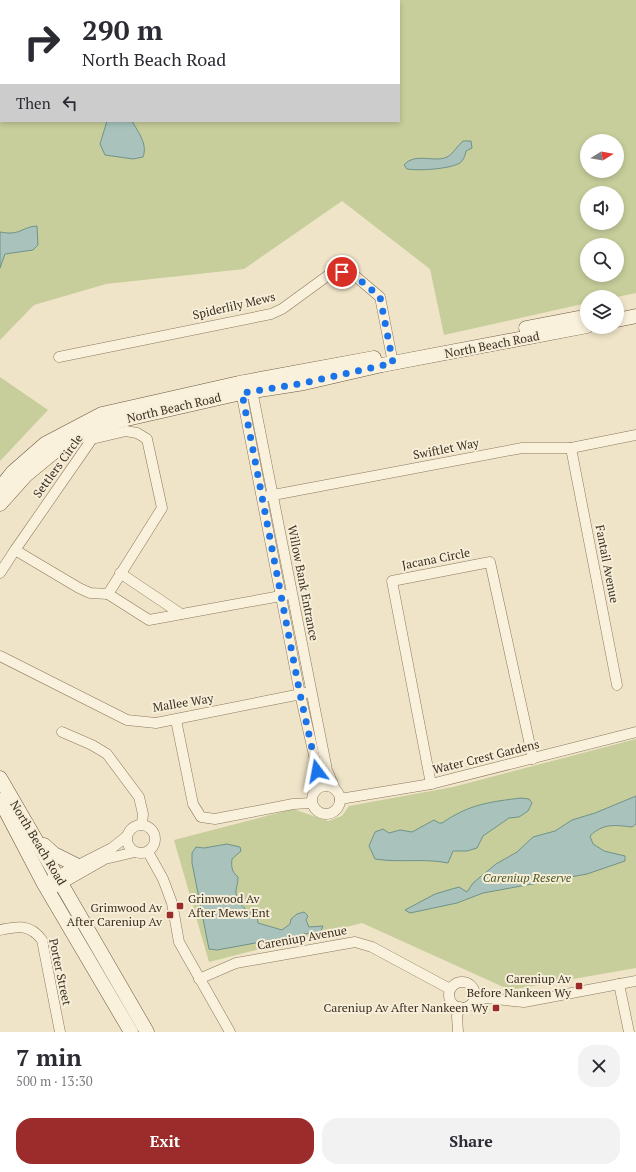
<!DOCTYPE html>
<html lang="en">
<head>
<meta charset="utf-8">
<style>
	:root { --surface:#fff; --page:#f2f2f3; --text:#2b2b33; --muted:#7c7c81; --accent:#9c2c2b }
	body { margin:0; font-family:"PT Serif",serif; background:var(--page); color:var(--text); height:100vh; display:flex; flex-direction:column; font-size:15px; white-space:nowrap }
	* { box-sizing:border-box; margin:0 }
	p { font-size:13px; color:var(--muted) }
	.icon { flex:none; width:22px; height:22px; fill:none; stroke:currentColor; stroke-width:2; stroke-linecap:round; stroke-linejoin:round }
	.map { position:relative; height:1032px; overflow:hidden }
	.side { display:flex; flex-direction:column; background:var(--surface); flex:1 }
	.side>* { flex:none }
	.hud { position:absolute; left:0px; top:0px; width:400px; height:122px; box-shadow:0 2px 6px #0003; background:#fff; color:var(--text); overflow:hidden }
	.needle { width:26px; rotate:79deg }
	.buttons { position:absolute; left:580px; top:134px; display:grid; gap:8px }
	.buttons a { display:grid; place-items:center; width:44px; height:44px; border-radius:50%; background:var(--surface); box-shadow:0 2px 6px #0003; font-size:20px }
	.pin { position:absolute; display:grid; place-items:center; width:34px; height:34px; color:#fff; margin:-17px; border:2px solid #fff; border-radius:50%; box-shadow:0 1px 4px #0007 }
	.me { position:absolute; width:44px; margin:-22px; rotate:347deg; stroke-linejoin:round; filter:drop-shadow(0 0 3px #0008) }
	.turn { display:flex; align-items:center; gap:14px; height:84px; padding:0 16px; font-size:18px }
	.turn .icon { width:52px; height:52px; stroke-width:2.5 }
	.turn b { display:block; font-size:28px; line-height:34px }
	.then { display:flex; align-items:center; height:38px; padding:0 16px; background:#0003; gap:8px; font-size:15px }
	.round { display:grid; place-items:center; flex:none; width:42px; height:42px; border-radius:16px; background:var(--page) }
	.headline { display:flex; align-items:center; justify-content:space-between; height:68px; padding:0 16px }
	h1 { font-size:24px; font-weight:700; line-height:30px }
	.button { display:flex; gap:8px; margin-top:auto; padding:8px 16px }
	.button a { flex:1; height:46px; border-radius:16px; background:var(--accent); color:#fff; font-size:16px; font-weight:700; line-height:46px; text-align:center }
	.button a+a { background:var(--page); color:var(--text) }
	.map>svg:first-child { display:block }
	.green { fill:#c7ce9b; fill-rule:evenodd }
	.water { fill:#a9c3bc; stroke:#6f928a }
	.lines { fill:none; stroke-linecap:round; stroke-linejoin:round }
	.minor-casing { stroke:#8c765c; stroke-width:11 }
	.secondary-casing { stroke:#6e573f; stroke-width:15 }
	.minor { stroke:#f9f1dc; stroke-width:10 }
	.secondary { stroke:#f9f1dc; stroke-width:14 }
	.route { stroke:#1a73e8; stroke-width:7; stroke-dasharray:0 12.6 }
	.poi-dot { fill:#9c2c2b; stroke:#f6eed8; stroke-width:1.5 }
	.labels { text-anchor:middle; stroke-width:4; stroke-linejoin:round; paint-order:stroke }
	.street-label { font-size:12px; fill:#3c2e20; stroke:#f6eed8 }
	.park-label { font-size:12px; font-style:italic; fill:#4b5926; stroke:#f6eed8 }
	.poi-label { font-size:12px; fill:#3c2e20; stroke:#f6eed8; text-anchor:end }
</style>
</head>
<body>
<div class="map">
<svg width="636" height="1032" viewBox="0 0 636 1032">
	<rect width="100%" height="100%" fill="#efe4c8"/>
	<g class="green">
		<path d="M0,0H636V293L617,297H587V303L444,335L430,269L342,201L244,269L106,284L34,305L0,340ZM1,1H399V121H1ZM587,141H617V171H587ZM587,193H617V223H587ZM587,245H617V275H587Z"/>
		<path d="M0,377L48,410L0,461Z"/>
		<path d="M636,739V968L510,990L362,923L209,962L174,840L293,809L328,821L342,816L349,806L453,787Z"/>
	</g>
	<g class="water">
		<path d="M107,121H132C138,132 148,144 143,157L133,159L105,155L100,144Z"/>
		<path d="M463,141H471L472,148L466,151C465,156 463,162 458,164C447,169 419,171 407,169L404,165C415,152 434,163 447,157C453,154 458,145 463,141Z"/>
		<path d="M37,226L38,245L33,250L5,254L0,268V232C21,236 21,227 37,226Z"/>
		<path d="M636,796V824L632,827C615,825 603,823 590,836L593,844L604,851L625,856V861L587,874L483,893L457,903L410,913L405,910L435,894L459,887L467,892L473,883L496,864L517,852L533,837L555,831L572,820L595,813Z"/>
		<path d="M521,798L529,799L532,803L528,811L519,817L509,818L483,836L477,848L467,851H453L448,863C424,858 400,863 375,859L369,846L375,832L383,829L389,833L400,830L412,832L434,820L439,823H442C470,804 489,802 521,798Z"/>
		<path d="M227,844L240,847L241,851L232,859C231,867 232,872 238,877C238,882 237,885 236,890C235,903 247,911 257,916L258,923L282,930L290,924L291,919L297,914L304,912L308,916L306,920L309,927L323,926L321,931L217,950L209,949L192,863V853L196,847L204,848Z"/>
	</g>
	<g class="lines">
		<g class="minor-casing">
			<g id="minor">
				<path d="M59,357L271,314L282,309L330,274L342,272L354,275L380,297L393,363"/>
				<path d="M251,385L327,770L335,789"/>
				<path d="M240,386L300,694L321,786"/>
				<path d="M126,431L137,433L147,439L162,508L108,594L90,593L79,588L15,550L92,439Z"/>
				<path d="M571,448L617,685"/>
				<path d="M268,496L522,448H571L636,435"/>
				<path d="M0,573L15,550"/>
				<path d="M120,573L181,614"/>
				<path d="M108,594L149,620L286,595"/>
				<path d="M0,656L127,720L156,723L306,693"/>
				<path d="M176,720L193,804L201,817L215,819L293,804L312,803"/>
				<path d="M62,732L92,745L107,754L139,797L143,814L142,824"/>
				<path d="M431,784L392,581L490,562L533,759"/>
				<circle cx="326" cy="800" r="14"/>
				<path d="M340,799L431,784L636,732"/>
				<circle cx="141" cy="839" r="14"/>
				<path d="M148,852L163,879L172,903L179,942L230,1032"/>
				<path d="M51,879L112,848L127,836"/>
				<path d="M49,891L105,859L135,852"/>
				<path d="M0,930C18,926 30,924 42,940L60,1032"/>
				<path d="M199,979L236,963L355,942L372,947L450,989"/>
				<circle cx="462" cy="995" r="13"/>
				<path d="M619,984L629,1032"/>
				<path d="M475,997L524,1002L636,981"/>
				<path d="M458,1032L457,1016L460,1007"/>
			</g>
		</g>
		<g class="secondary-casing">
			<g id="secondary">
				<path d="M617,320L636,316"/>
				<path d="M526,328L578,318"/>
				<path d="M0,488L13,472L45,444L102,414L239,383L374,358"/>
				<path d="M0,504L26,475L60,447L88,432L118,421L241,393L304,383L382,365L587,326"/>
				<path d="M0,778L147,1032"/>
				<path d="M0,800L44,884L131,1032"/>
				<path d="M44,845L54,854L76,865"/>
			</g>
		</g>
		<use href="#minor" class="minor"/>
		<use href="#secondary" class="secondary"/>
	</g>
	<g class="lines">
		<path class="route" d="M317,771L300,694L242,393L304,383L393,363L380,297L354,275L342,272"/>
	</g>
	<g class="poi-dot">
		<rect x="176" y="902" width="8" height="8" rx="2"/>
		<rect x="166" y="911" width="8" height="8" rx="2"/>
		<rect x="575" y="982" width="8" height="8" rx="2"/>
		<rect x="492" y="1004" width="8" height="8" rx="2"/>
	</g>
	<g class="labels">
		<g class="street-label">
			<text transform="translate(234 306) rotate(-13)" y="4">Spiderlily Mews</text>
			<text transform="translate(492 345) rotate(-11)" y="4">North Beach Road</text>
			<text transform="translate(174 408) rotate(-13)" y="4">North Beach Road</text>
			<text transform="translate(446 449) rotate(-11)" y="4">Swiftlet Way</text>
			<text transform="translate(58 466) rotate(-54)" y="4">Settlers Circle</text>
			<text transform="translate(436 559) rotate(-11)" y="4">Jacana Circle</text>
			<text transform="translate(607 564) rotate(79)" y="4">Fantail Avenue</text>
			<text transform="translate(303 583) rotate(79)" y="4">Willow Bank Entrance</text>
			<text transform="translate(183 703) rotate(-9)" y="4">Mallee Way</text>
			<text transform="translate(486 757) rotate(-14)" y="4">Water Crest Gardens</text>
			<text transform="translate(38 843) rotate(59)" y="4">North Beach Road</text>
			<text transform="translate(302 938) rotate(-10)" y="4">Careniup Avenue</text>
			<text transform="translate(60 972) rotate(78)" y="4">Porter Street</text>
		</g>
		<g class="park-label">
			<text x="527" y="882">Careniup Reserve</text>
		</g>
		<g class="poi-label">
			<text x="188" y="903" text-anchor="start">Grimwood Av<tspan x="188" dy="14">After Mews Ent</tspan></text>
			<text x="162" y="912">Grimwood Av<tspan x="162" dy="14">After Careniup Av</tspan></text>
			<text x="571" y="983">Careniup Av<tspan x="571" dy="14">Before Nankeen Wy</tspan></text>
			<text x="488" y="1012">Careniup Av After Nankeen Wy</text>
		</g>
	</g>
</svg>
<div class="buttons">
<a><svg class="needle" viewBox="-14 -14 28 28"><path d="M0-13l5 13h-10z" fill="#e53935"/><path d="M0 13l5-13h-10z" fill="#7c7c81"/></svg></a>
<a><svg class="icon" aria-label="sound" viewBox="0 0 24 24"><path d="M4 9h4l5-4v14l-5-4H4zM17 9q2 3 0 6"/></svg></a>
<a><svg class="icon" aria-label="search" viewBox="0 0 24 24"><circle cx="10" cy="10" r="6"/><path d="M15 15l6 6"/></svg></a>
<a><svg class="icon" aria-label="layers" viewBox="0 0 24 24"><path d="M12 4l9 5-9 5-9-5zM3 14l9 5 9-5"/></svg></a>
</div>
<div class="pin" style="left:342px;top:272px;background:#d93025"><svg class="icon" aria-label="arrive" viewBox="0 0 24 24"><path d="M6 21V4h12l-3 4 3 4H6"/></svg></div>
<svg class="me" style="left:317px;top:771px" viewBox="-20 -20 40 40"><path d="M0-17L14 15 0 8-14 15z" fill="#1a73e8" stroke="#fff" stroke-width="4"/></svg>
<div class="hud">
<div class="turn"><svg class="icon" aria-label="right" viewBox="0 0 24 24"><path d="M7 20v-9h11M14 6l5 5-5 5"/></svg><div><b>290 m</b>North Beach Road</div></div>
<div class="then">Then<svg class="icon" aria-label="left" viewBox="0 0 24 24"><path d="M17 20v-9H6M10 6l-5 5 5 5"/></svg></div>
</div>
</div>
<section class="side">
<div class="headline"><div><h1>7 min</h1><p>500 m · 13:30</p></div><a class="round"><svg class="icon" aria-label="close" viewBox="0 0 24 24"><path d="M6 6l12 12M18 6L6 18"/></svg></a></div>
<div class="button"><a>Exit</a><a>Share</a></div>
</section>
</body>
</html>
